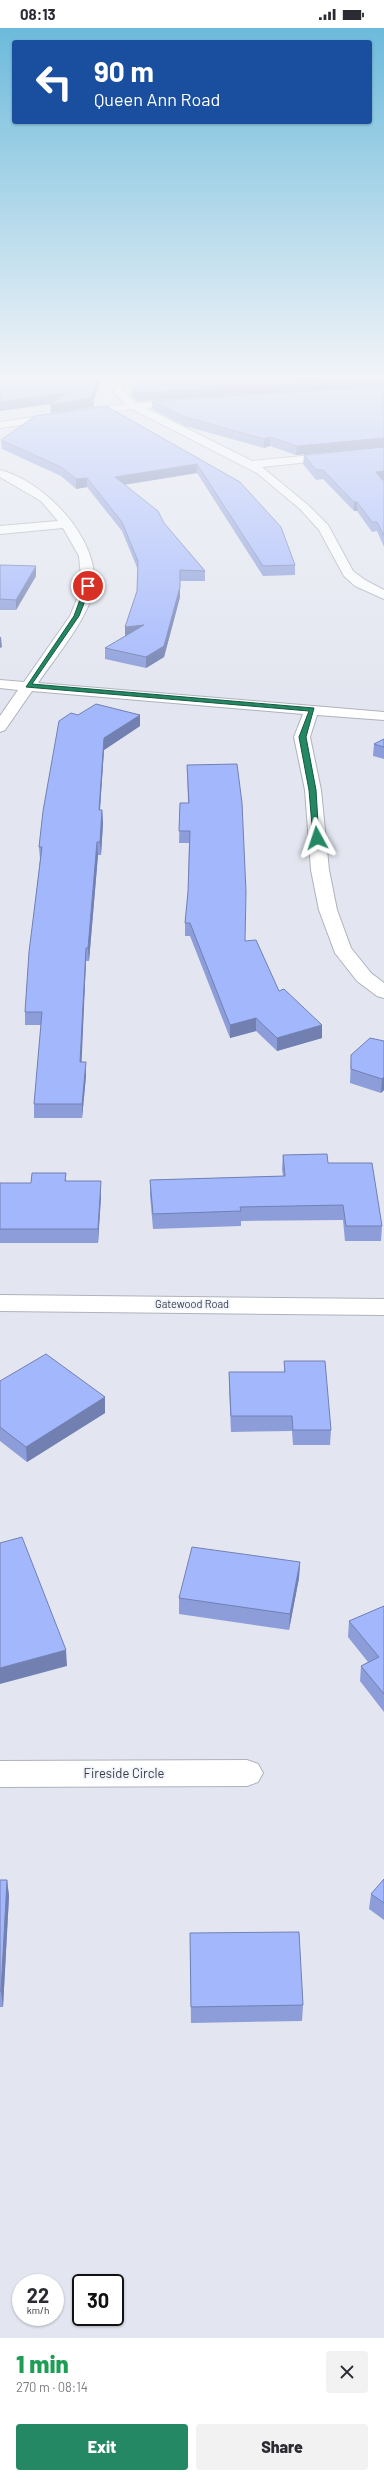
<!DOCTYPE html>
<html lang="en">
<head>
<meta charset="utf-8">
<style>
	:root { --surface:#fff; --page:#f2f2f3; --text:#2b2b33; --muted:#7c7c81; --accent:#238863 }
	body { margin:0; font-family:Barlow,sans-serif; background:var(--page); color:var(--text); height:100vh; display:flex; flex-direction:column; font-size:15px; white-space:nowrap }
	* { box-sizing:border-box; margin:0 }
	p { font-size:13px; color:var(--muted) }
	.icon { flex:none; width:22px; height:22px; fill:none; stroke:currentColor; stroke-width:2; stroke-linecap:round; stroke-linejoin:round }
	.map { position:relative; height:2310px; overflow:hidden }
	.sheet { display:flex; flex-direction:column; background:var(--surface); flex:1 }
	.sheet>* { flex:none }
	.top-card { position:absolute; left:12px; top:12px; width:360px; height:84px; border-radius:4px; box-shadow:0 1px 3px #0004; background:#1a4fa0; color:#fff; overflow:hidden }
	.speed { position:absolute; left:12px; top:2246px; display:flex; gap:8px; font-size:20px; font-weight:700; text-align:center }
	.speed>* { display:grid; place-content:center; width:52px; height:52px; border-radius:50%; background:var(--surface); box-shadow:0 1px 3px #0004; line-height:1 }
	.speed small { font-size:10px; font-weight:400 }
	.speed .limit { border:2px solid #111; border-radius:6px; background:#fff; color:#111 }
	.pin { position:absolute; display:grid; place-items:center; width:34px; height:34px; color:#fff; margin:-17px; border:2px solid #fff; border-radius:50%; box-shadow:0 1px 4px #0007 }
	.me { position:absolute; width:44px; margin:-22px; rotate:355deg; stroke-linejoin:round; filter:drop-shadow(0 0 3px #0008) }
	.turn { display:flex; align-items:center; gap:14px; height:84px; padding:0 16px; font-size:18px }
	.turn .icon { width:52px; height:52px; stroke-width:2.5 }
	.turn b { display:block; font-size:28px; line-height:34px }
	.round { display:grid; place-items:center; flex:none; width:42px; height:42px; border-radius:4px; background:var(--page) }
	.head { display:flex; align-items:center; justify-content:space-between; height:68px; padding:0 16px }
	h1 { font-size:24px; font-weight:800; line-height:30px; color:#1e9e55 }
	.primary-button { display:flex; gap:8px; margin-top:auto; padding:8px 16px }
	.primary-button a { flex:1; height:46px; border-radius:4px; background:var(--accent); color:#fff; font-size:16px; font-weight:800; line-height:46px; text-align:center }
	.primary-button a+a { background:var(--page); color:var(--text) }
	.status { display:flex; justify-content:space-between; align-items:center; height:28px; padding:0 20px; background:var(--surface); direction:ltr }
	.status svg { height:11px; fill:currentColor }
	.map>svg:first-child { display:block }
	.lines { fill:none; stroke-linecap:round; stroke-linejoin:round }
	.minor-casing { stroke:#aeb2bb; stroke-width:2 }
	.minor { fill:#fff; fill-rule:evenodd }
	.wall { fill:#8c9dda }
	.shaded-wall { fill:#7280b1 }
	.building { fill:#a3b7fd; stroke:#7280b1 }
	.route { fill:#238863; stroke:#175840 }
	.labels { text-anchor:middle; stroke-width:3.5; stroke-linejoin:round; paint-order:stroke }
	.street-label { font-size:11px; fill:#3b3c40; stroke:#f0f4fe }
	.near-street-label { font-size:13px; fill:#3b3c40; stroke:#f0f4fe }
</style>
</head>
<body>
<div class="status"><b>08:13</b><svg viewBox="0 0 49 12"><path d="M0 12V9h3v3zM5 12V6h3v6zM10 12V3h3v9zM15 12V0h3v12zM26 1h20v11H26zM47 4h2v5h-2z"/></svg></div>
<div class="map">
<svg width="384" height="2310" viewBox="0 0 384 2310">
	<rect width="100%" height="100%" fill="#e3e6f0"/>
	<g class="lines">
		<g class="minor-casing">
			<g id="minor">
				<path d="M114,346H124L120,354L124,363L136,375L185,372L186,374L181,377L146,380L252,433L384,420V426L262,439L308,477L328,497L353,543L365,552L384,562V571L355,558L344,548L319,502L300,481L257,445L132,381L0,400V394L125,376L114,364L110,354Z"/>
				<path d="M0,442C44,453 99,510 94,558C92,586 54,631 38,655L384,684V692L317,687L310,709L321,762L329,842L337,882L351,920L371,945L384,955V970L377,968L357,953L335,925L319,882L311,842L305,762L294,709L303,686L32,663L5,702L0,704V688L18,662L0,660V652L24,654L70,588L82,558L79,528L63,500L0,506V498L58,493L41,473L0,449Z"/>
				<path d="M0,1267L384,1271V1287L0,1283Z"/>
				<path d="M247,1732L258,1736L263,1745L258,1754L247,1758L0,1759V1733Z"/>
			</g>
		</g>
		<use href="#minor" class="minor"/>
	</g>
	<g class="wall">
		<path d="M289,346H384V358L137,373L132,369V361L291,349Z"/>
		<path d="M384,358V452L383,453L384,454V519L377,503L372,504L357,483H354L323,451L316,452L303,436L304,427L349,422L296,427L270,418L264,420L185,398L152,381V373Z"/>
		<path d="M106,378L240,454L295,537V547L263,548L197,445L124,457L164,495L205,543V553H180V569L164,629L146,640L105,631V620L125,608L137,563L138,542L122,503L87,459L76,461L61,448L2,421L1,412Z"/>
		<path d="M0,537L36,548L16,582H0Z"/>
		<path d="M78,687L140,698L104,722L100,782H102L103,795L101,827H98L89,933H86L81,1034L86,1048L82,1090H34V1076L41,997H25V984L40,831L39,819Z"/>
		<path d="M384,711V731L373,728L374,716Z"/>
		<path d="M187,737L245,913L279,963L322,997V1010L277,1023L256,1003L230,1010L190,908H185V895L188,864L189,815H179L180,775H188Z"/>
		<path d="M384,1013V1062L381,1065L350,1055L351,1027Z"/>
		<path d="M283,1127L328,1135L382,1198L381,1213H345L343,1192L241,1193V1198L153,1201L150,1167V1152L283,1148L282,1141Z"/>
		<path d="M66,1145V1153L101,1168L98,1215H0V1155H31Z"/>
		<path d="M284,1333L331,1402L330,1417H293L292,1403L231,1404L229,1359V1344H284Z"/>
		<path d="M0,1353L105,1385L27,1434L0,1413Z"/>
		<path d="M300,1534L299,1550L289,1602L179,1586V1570Z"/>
		<path d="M384,1578V1684L360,1653L361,1638L368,1634L348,1609L349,1593Z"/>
		<path d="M384,1851V1892L369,1881L371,1866Z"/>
		<path d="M0,1852H7L9,1868L3,1979H0Z"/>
		<path d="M190,1921L303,1977L302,1993L191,1995Z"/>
	</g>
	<g class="shaded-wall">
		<path d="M33,346H52L33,354Z"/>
		<path d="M101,346H104L94,372V379L51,385L50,377L91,369Z"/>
		<path d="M384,350V358L137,373L136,365Z"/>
		<path d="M66,365V374L0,383V374Z"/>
		<path d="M270,409V418L264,420V411Z"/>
		<path d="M384,410V419L296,427L297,418Z"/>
		<path d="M197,436V445L115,458V449Z"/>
		<path d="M384,443V452L376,454V444Z"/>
		<path d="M87,450V459L76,461V451Z"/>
		<rect x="354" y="474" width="3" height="9"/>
		<path d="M36,538V548L16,582V572Z"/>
		<path d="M180,559V569L164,629L146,640V629Z"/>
		<path d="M144,597L125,609V599Z"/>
		<path d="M0,609H1L2,619L0,620Z"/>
		<path d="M140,687V698L104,722L99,795V782L104,710Z"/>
		<path d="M102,782L103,795L101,827L100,814Z"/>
		<path d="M97,814L98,827L89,933L88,920Z"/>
		<path d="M86,920V933L81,1048L80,1034Z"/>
		<path d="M256,990V1003L230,1010V997Z"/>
		<path d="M322,997V1010L277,1023V1010Z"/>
		<path d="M86,1034V1048L82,1090V1076Z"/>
		<path d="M384,1049V1062L381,1065L382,1051Z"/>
		<path d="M101,1153V1168L98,1215V1201Z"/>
		<path d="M105,1369V1385L27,1434L26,1419Z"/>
		<path d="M300,1534L299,1550L289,1602L290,1586Z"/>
		<path d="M66,1622L67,1638L0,1656V1640Z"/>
		<path d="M7,1852L9,1868L3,1979L1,1963Z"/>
	</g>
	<g class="building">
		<path d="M0,346H35L81,354L92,346H101L91,369L94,370L50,377L66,365L0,374Z"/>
		<path d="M151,346H284L305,353L298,346H384V350L136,365L132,361Z"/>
		<path d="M384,358V410L297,418L270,409L264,411L185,389L152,373Z"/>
		<path d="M106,378L240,454L281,499L295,537L263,538L197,436L115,449L158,483L164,495L205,543L180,542V559L164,618L146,629L105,620L144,597L125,599L137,563L138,533L122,494L87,450L76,451L61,439L1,412L35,388Z"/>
		<path d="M384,419V443L376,444L384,454V508L377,494H372L357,474H354L323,442H316L304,427Z"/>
		<path d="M0,537L36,538L16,572L0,571Z"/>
		<path d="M96,676L140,687L104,710L99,782H102L100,814H97L88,920H86L80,1034H86L82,1076H34L42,984H25L29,924L42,819H39L43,783L59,693L71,685L78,687Z"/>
		<path d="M384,711V719L374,716Z"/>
		<path d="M237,736L242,775L246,864L245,913L256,912L279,963L284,961L322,997L277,1010L256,990L230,997L190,895H185L188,864L190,803H179L180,775H189L187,737Z"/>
		<path d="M370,1010L384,1013V1049L382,1051L351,1041V1027Z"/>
		<path d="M327,1126L328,1135H372L382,1198H346L343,1177L240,1179L241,1183L153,1186L150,1152L285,1148L283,1127Z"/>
		<path d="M32,1145H66L65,1153H101L98,1201H0V1155H31Z"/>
		<path d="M46,1326L105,1369L26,1419L0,1399V1353Z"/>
		<path d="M284,1333H325L331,1402H293L292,1388H231L229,1344H285Z"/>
		<path d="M22,1509L66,1622L0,1640V1515Z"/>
		<path d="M192,1519L300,1534L290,1586L179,1570Z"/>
		<path d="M384,1578V1666L361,1638L379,1629L349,1593Z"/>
		<path d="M384,1851V1875L371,1866Z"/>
		<path d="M0,1852H7L1,1963H0Z"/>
		<path d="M299,1904L303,1977L191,1979L190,1905Z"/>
	</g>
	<linearGradient id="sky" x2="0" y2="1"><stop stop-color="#6cbadb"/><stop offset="0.52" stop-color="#f2f4f8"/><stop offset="1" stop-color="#f2f4f8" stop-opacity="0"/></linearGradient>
	<rect width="384" height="670" fill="url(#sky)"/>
	<path class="route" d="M88,557L91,558L79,588L32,656L314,680L306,709L316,762L319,811L313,810L309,762L299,709L309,683L26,659L74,588L85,558Z"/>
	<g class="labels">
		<g class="street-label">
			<text x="192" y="1280">Gatewood Road</text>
		</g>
		<g class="near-street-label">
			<text x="124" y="1750">Fireside Circle</text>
		</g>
	</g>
</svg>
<div class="speed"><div>22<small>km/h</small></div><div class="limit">30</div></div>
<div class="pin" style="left:88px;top:558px;background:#d93025"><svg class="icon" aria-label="arrive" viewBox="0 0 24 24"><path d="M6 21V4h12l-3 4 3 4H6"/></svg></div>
<svg class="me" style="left:317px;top:810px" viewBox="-20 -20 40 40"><path d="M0-17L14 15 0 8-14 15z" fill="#238863" stroke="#fff" stroke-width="4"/></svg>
<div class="top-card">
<div class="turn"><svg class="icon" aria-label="left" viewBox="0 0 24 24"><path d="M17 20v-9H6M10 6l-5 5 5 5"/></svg><div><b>90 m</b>Queen Ann Road</div></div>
</div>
</div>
<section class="sheet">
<div class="head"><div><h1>1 min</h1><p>270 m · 08:14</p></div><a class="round"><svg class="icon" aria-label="close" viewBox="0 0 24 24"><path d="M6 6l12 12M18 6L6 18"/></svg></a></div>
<div class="primary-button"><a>Exit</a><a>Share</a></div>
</section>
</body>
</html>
